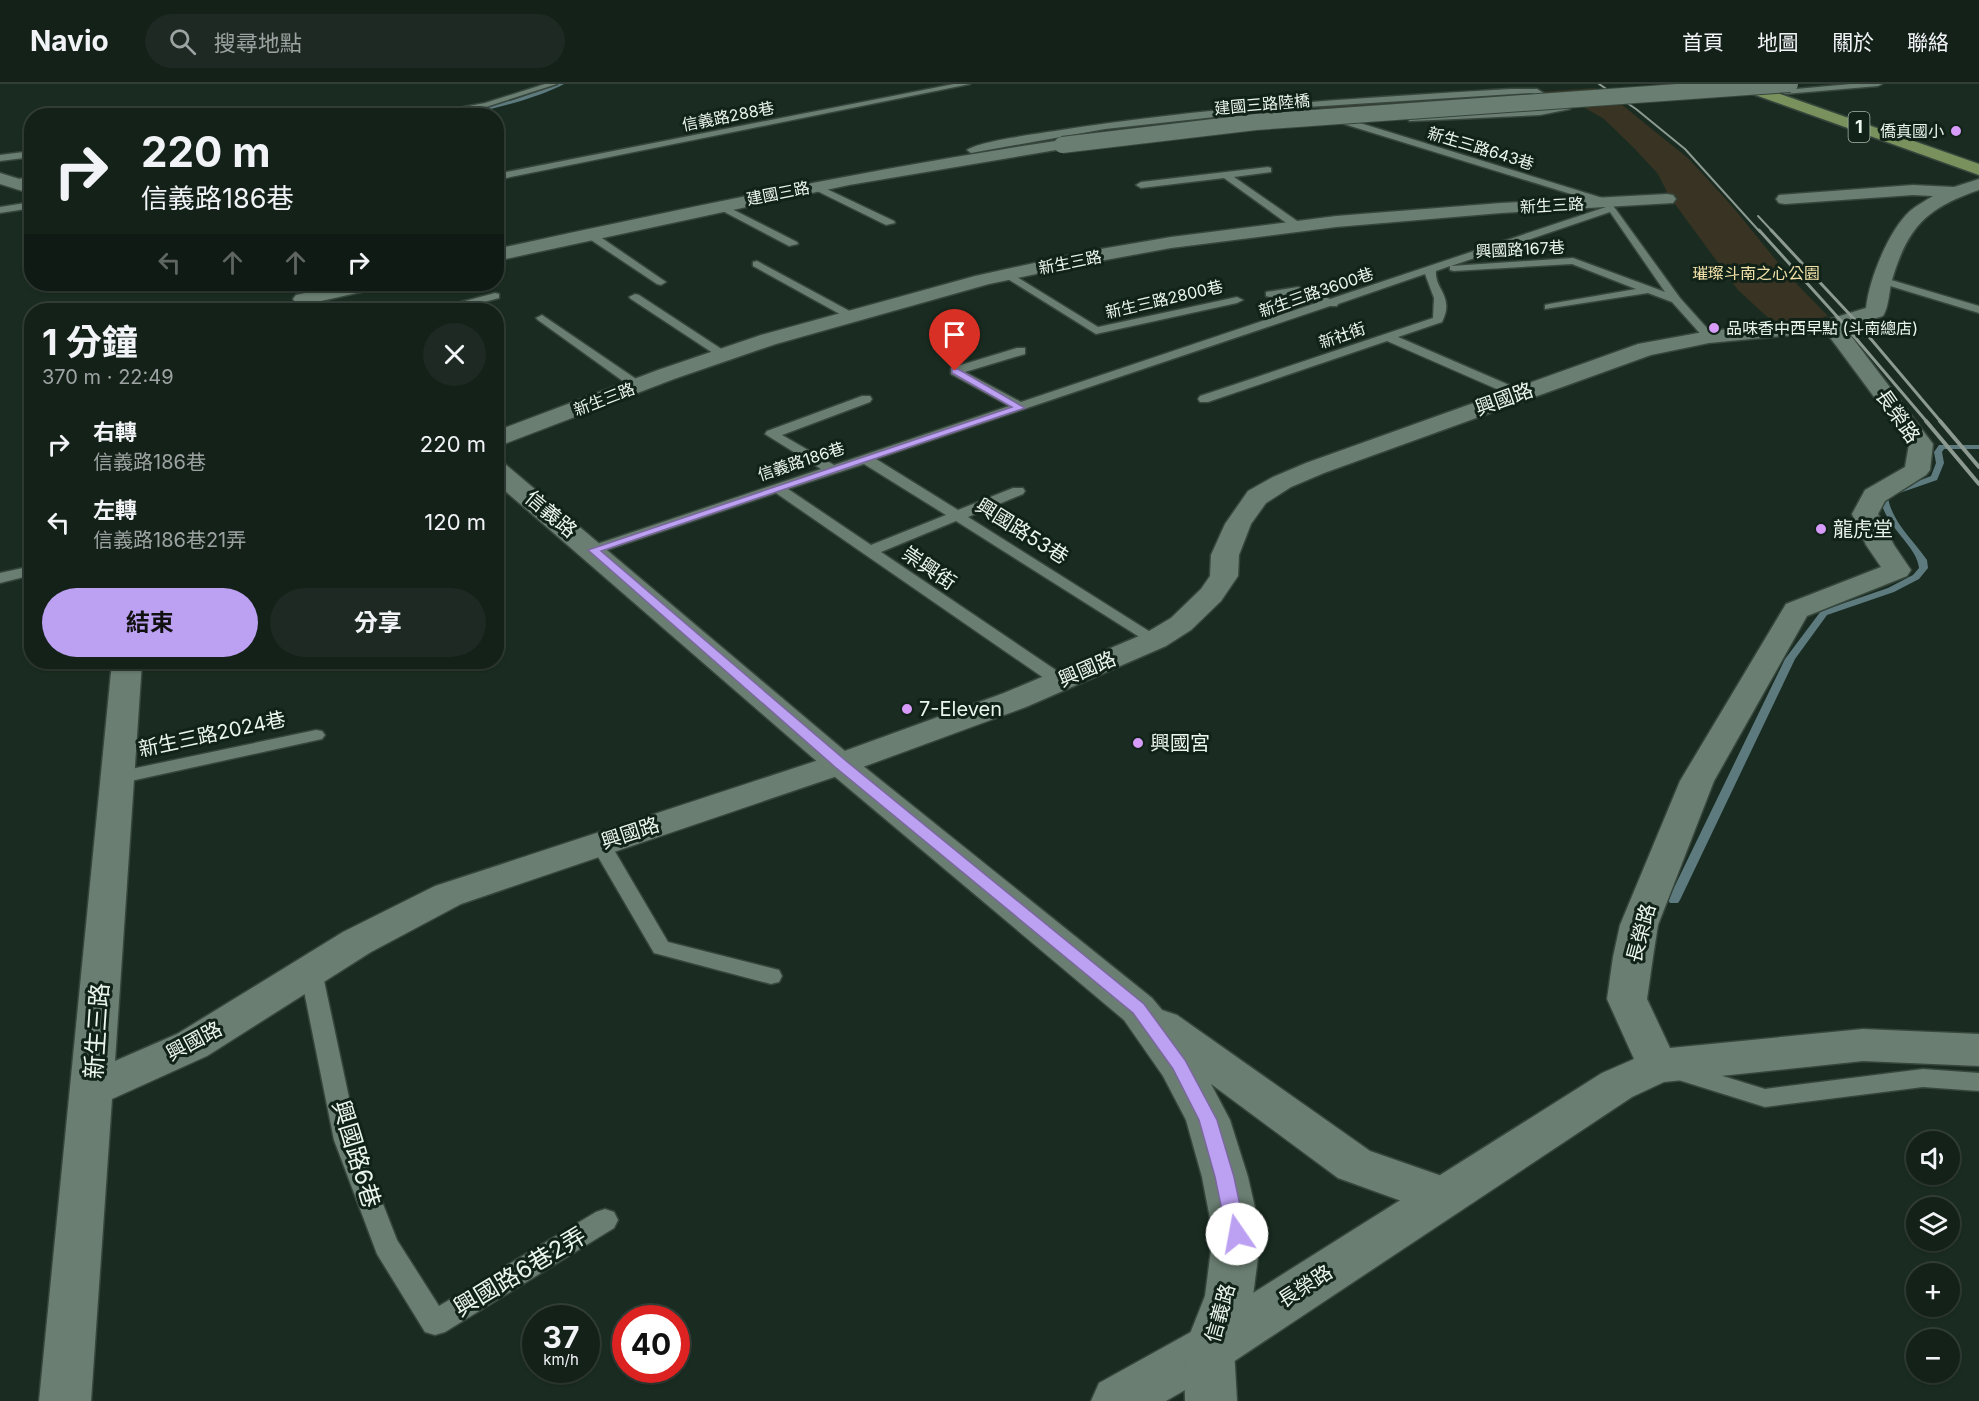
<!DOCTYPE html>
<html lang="zh-TW">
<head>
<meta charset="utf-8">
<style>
	:root { --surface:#142119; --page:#1d2922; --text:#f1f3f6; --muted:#9da3a2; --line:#333e38; --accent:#bca0f2 }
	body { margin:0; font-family:Inter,"Noto Sans TC",sans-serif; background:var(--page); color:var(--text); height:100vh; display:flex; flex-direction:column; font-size:22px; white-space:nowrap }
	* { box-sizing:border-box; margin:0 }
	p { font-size:20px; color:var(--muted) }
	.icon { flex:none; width:33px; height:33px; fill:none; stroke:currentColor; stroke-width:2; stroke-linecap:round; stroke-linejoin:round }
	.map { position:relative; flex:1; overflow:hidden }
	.sheet { position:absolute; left:24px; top:219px; width:480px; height:366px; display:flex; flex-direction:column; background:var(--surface); border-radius:24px; box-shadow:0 2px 4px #0004,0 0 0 2px var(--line) }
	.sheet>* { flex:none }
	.hud { position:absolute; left:24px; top:24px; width:480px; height:183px; border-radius:24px; box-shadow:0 2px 4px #0004,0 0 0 2px var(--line); background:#142119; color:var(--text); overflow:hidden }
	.controls { position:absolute; left:1906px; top:1047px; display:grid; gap:12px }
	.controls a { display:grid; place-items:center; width:54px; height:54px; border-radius:50%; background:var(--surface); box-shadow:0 2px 4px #0004,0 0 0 2px var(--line); font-size:30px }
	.speed { position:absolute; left:522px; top:1221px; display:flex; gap:12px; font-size:30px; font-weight:700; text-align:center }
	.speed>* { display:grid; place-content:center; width:78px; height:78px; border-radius:50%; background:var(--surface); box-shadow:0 2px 4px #0004,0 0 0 2px var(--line); line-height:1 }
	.speed small { font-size:15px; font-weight:400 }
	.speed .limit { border:9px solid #d22; background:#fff; color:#111 }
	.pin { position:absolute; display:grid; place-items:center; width:51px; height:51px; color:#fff; margin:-62px -26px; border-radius:50% 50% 50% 0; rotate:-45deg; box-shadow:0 0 6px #0007 }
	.pin .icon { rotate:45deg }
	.me { position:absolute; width:66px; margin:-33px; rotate:348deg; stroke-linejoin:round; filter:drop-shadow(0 0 4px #0008) }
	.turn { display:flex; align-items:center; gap:21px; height:126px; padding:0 18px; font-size:27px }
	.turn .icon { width:78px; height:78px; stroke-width:2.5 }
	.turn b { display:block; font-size:42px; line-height:51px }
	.lanes { display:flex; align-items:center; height:57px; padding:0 18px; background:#0003; justify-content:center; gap:30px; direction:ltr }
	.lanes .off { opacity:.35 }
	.round { display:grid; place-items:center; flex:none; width:63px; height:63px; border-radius:32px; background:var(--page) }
	.head { display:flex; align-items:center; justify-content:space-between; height:102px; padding:0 18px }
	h1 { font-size:36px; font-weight:700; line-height:45px }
	.primary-button { display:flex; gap:12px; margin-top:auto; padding:12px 18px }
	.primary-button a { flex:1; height:69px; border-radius:36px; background:var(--accent); color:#111; font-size:24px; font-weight:700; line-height:69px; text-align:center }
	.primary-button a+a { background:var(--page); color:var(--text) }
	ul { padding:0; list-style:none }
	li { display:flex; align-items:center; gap:18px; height:78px; padding:0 18px }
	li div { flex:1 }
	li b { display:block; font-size:22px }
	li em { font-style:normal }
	header { display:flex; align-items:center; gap:36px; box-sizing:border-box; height:84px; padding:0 30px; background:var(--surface); border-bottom:2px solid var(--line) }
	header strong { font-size:28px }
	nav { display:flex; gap:33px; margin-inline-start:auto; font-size:21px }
	.search { width:420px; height:54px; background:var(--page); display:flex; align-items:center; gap:15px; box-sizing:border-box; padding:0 21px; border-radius:33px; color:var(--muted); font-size:22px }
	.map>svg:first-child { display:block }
	.green { fill:#383322 }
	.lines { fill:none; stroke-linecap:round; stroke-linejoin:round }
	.stream { fill:#5d7a7f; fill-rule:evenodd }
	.service-casing { stroke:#37463d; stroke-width:3 }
	.minor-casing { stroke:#37463d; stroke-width:3 }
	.tertiary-casing { stroke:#37463d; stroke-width:3 }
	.primary-casing { stroke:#37463d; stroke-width:3 }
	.service { fill:#6a7e71; fill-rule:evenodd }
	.minor { fill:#6a7e71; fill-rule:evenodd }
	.tertiary { fill:#6a7e71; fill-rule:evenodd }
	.primary { fill:#78915d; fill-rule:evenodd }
	.rail-far2 { stroke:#8c9a92; stroke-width:2 }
	.rail-far1 { stroke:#8c9a92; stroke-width:3 }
	.rail { stroke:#8c9a92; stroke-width:4 }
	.tertiary-bridge-casing { stroke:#37463d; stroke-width:18; stroke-linecap:butt }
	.tertiary-bridge { stroke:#6a7e71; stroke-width:16 }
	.route { fill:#bca0f2; stroke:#7a689d; stroke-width:1.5 }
	.poi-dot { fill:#d79bf9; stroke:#112218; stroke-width:2 }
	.labels { text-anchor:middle; stroke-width:6; stroke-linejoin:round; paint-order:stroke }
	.far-street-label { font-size:16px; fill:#eaf5ee; stroke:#112218 }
	.far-poi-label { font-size:16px; fill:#eaf5ee; stroke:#112218; text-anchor:end }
	.far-park-label { font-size:16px; fill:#f1e1a8; stroke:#112218 }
	.shield { fill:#112218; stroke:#a9b6ae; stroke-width:1.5 }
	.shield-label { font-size:18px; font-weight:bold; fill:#eaf5ee }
	.street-label { font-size:20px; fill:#eaf5ee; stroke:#112218 }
	.poi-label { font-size:20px; fill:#eaf5ee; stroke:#112218; text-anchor:start }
	.near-street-label { font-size:24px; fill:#eaf5ee; stroke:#112218 }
</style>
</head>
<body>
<header>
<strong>Navio</strong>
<div class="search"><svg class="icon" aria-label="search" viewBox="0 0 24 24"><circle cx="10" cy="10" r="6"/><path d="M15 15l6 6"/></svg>搜尋地點</div>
<nav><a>首頁</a><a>地圖</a><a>關於</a><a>聯絡</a></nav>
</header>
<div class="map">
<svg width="1979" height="1317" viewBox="0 0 1979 1317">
	<rect width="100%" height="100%" fill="#1a2c21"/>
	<path class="green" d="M1595,4L1621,20L1689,75L1732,122L1789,192L1828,232L1811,237L1776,241L1738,206L1669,112L1658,90L1634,64L1604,35L1580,21L1343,35L1319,23Z"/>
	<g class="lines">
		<g class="stream">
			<path d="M558,0H564C539,14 468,34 440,31L513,16Z"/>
			<path d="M1939,361H1979V365H1944L1942,368L1944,379L1937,396L1888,413C1891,437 1914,457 1927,476L1928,484L1919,495L1894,508L1827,531L1795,575L1680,816L1678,819H1670L1668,816L1785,575L1821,527L1888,504L1913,491L1919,484C1917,461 1883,442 1880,412L1931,392L1936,379L1934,368Z"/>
		</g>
		<g class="service-casing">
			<g id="service">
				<path d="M545,0H557L486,23L438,32H416L485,19Z"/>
				<path d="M954,0H970L496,96V90Z"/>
				<path d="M1851,0H1882L1878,2L1785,10L1781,8L1785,6Z"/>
				<path d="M1511,5H1537L1570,25L1540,31L1412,37H1409V33L1558,24L1532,9L1307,23L1105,45L971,69L967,66C980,57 1036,50 1055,47C1206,23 1358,14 1511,5Z"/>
				<path d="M1347,35L1609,116L1680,214L1715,253L1709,257L1705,255L1672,218L1648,209L1545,225V221L1549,220L1636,205L1572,180L1454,187L1450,186V182L1436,187C1434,205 1455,212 1442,238L1398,253L1523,307L1525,310L1523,313H1515L1387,257L1208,318H1200L1198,315L1200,312L1433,234L1434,214L1425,190L1338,220L1337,222H1330L876,375L958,426L1013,404H1023L1025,407L1023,410L968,433L1163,556L1155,561L1149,559L956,437L881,468L1066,593L1069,597L1066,601H1054L776,409L598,469L593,471L585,466L588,463L821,385L765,350L767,347L862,312H870L872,315L870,318L782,351L834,381L1009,322L951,290V284L1017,264H1025V270L965,288L1021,318L1319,218L1297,209L1270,213L1266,212V208L1298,203L1330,215L1606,123L1603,120L1344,40L1343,38ZM1610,128L1665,208L1573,174L1451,182ZM864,380L946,431L871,461L788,405Z"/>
				<path d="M32,67V73L0,77V71Z"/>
				<path d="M1268,83L1271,84V88L1234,93L1300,139V143H1292L1224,94L1141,104L1136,101L1141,98Z"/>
				<path d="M32,92V98L11,101L6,98Z"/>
				<path d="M814,99L894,137L895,139L886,141L811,104L809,102Z"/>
				<path d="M32,118V124L0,129V123Z"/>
				<path d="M718,118L797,158L798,160L789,162L715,123L713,121Z"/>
				<path d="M589,147L593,148L666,198L661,201L657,200L585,152V148Z"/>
				<path d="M757,177L855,230L857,232L855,234H847L753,182V178Z"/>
				<path d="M1007,187L1098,243L1237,213L1243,216L1237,219L1096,250L1003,192L1002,190Z"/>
				<path d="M1881,193L1979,222V229L1877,198L1876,196Z"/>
				<path d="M495,209L499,210V214L454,226H437L439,224Z"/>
				<path d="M635,210L639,211L729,270L723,274L719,273L631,215L629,213Z"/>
				<path d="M542,231L642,299L644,302L642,305H634L538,236L536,234Z"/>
				<path d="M32,482V491L0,499V489Z"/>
				<path d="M316,646L322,647L325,651L322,655L117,700L110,698L108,694L110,690L117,688Z"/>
				<path d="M600,752L607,754L668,858L779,886L782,892L779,898L771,900L654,869L590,759L593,754Z"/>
				<path d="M311,879L319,881L322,887L358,1056L397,1156L439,1222L596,1128L605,1125L614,1128L618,1136L614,1144L445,1248L435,1251L425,1248L377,1170L334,1056L300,887L303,881Z"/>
				<path d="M1677,978L1765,1005L1923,985L1979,989V1007L1923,1003L1765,1023L1669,993L1665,987L1669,981Z"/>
			</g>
		</g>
		<g class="minor-casing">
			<g id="minor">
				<path d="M1979,95V106C1927,124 1908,142 1892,196C1889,207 1889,223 1883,232L1845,244L1933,360L1930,386L1926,391L1885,417L1878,430L1894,461L1911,486L1907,492L1807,532L1714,697L1658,841L1653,873L1647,915L1670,964L1863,945L1979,950V982L1863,977L1664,998L1632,1013L1227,1282L1166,1317H1091L1099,1299L1191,1248L1602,989L1634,975L1607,915L1613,873L1620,841L1680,697L1786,520L1881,483L1866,461L1852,430L1865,406L1905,383L1909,360L1826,248L1709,259L1651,271L1324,389L1291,403L1266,419L1251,440L1239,471L1238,492L1221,517L1191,546L1166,562L1026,623L852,687L461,820L371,868L207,972L112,1015L91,1317H39L112,578H142L115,977L177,950L343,848L435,802L828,673L1004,609L1144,550L1171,534L1201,505L1210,492L1211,471L1225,440L1248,407L1273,393L1306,379L1638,260L1709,247L1830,235L1866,224C1869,196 1888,147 1910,127C1917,121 1925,117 1933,112L1913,111L1785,120L1779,119L1776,115L1779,111L1913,101L1954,103Z"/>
				<path d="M1667,110L1673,111L1676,115L1673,119L1501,129L1336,143L1171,164L1089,179L989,200L776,260L674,295L496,363V347L658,286L761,251L975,192L1089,167L1171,153L1336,132L1501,119Z"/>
			</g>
		</g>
		<g class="tertiary-casing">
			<g id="tertiary">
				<path d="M1062,56L1068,58L1070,61L1068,64L849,101L496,177V165C684,124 872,84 1062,56Z"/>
				<path d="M0,89L32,99V110L0,100Z"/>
				<path d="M347,200H382L379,204L303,221L296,219L293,215L296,211Z"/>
				<path d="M496,378L505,380L852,673L1152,914L1162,926L1177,931L1370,1067L1459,1098L1466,1112L1459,1126L1443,1132L1338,1094L1211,1000L1230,1036L1248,1093L1261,1150L1253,1212L1234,1265L1237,1317H1185L1184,1265L1205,1212L1213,1150L1202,1093L1186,1036L1163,992L1124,936L828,687L496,399Z"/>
			</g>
		</g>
		<g class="primary-casing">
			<path id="primary" d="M1731,0H1752L1979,80V91L1733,3Z"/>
		</g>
		<use href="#service" class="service"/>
		<use href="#minor" class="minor"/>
		<use href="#tertiary" class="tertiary"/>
		<use href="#primary" class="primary"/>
		<g class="rail-far2">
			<path d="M1599,0L1636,25L1685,65L1760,148"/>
			<path d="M1758,132L1773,148"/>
		</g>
		<g class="rail-far1">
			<path d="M1759,146L1842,238L1927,338"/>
			<path d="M1771,146L1854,235L1941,338"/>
		</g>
		<g class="rail">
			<path d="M1926,337L1979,400"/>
			<path d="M1940,337L1979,383"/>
		</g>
		<g class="tertiary-bridge-casing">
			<path id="tertiary-bridge" d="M1062,61L1256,38L1790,0"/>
		</g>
		<use href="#tertiary-bridge" class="tertiary-bridge"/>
	</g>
	<path class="route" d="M952,285H958L1025,324L601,467L845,676L1144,920L1185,976L1217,1036L1234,1093L1246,1150L1243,1156L1237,1158L1230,1156L1227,1150L1215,1093L1199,1036L1173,985L1133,929L835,683L588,466L1012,323L952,289Z"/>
	<g class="poi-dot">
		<circle cx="1956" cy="47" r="6"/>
		<circle cx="1714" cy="244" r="6"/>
		<circle cx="1821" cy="445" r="6"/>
		<circle cx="907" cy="625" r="6"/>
		<circle cx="1138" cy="659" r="6"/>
	</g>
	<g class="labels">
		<g class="far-street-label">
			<text transform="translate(1262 20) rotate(-5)" y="6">建國三路陸橋</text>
			<text transform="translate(728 32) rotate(-11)" y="6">信義路288巷</text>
			<text transform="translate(1481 64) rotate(17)" y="6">新生三路643巷</text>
			<text transform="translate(778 109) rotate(-11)" y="6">建國三路</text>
			<text transform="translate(1552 121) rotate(-3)" y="6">新生三路</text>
			<text transform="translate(1520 165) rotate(-3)" y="6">興國路167巷</text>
			<text transform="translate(1070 178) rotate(-11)" y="6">新生三路</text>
			<text transform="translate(1316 208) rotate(-19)" y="6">新生三路3600巷</text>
			<text transform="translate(1164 215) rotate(-13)" y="6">新生三路2800巷</text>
			<text transform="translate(1342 251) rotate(-19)" y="6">新社街</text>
			<text transform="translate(604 315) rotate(-21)" y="6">新生三路</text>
			<text transform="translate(801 377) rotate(-18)" y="6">信義路186巷</text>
		</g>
		<g class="far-poi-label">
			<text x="1944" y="53">僑真國小</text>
			<text x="1726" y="250" text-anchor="start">品味香中西早點 (斗南總店)</text>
		</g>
		<g class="far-park-label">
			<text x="1756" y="195">璀璨斗南之心公園</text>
		</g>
		<rect class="shield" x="1848.5" y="28" width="21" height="30" rx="4.5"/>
		<g class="shield-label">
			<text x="1859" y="49">1</text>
		</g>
		<g class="street-label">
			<text transform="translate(1504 315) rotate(-20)" y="7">興國路</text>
			<text transform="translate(1898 332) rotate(55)" y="7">長榮路</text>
			<text transform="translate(551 430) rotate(40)" y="7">信義路</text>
			<text transform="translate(1022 447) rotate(32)" y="7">興國路53巷</text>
			<text transform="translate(929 484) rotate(34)" y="7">崇興街</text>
			<text transform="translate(1087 585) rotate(-23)" y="7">興國路</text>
			<text transform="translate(212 650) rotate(-12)" y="7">新生三路2024巷</text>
			<text transform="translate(630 749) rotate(-18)" y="7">興國路</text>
			<text transform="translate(1641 849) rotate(-75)" y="7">長榮路</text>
			<text transform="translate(194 957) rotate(-28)" y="7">興國路</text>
			<text transform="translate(1305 1202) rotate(-33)" y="7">長榮路</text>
			<text transform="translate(1220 1229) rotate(-74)" y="7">信義路</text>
		</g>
		<g class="poi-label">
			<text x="1833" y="452">龍虎堂</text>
			<text x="919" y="632">7-Eleven</text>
			<text x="1150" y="666">興國宮</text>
		</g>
		<g class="near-street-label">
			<text transform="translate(97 947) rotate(-86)" y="8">新生三路</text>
			<text transform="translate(356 1070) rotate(73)" y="8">興國路6巷</text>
			<text transform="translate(520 1188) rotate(-31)" y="8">興國路6巷2弄</text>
		</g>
	</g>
</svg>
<div class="controls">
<a><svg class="icon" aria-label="sound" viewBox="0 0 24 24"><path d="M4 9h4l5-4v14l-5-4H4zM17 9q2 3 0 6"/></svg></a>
<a><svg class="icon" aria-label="layers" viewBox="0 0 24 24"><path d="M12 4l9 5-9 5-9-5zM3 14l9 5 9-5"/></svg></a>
<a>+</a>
<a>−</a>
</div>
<div class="speed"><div>37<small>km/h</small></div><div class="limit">40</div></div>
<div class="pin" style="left:955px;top:287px;background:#d93025"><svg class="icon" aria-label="arrive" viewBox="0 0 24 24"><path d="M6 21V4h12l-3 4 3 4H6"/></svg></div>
<svg class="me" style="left:1237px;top:1150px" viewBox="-20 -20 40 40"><circle r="19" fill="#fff"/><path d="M0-13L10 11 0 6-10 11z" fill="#bca0f2"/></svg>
<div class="hud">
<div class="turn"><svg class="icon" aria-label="right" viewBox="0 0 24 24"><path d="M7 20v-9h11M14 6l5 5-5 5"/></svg><div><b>220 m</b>信義路186巷</div></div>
<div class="lanes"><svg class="icon off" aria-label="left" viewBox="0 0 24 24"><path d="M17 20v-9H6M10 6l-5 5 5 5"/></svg><svg class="icon off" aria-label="ahead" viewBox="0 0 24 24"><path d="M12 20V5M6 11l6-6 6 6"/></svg><svg class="icon off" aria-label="ahead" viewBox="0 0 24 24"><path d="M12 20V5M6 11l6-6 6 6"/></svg><svg class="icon" aria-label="right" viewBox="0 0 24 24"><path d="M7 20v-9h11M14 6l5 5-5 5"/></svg></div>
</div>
<section class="sheet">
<div class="head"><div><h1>1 分鐘</h1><p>370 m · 22:49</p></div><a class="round"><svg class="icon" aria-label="close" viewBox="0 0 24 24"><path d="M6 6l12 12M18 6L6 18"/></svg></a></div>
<ul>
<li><svg class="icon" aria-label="right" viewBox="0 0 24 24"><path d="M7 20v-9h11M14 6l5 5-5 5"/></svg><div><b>右轉</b><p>信義路186巷</p></div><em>220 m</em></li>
<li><svg class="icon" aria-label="left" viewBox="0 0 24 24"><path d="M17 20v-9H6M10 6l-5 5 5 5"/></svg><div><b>左轉</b><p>信義路186巷21弄</p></div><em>120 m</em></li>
</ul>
<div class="primary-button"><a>結束</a><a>分享</a></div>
</section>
</div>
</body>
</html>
